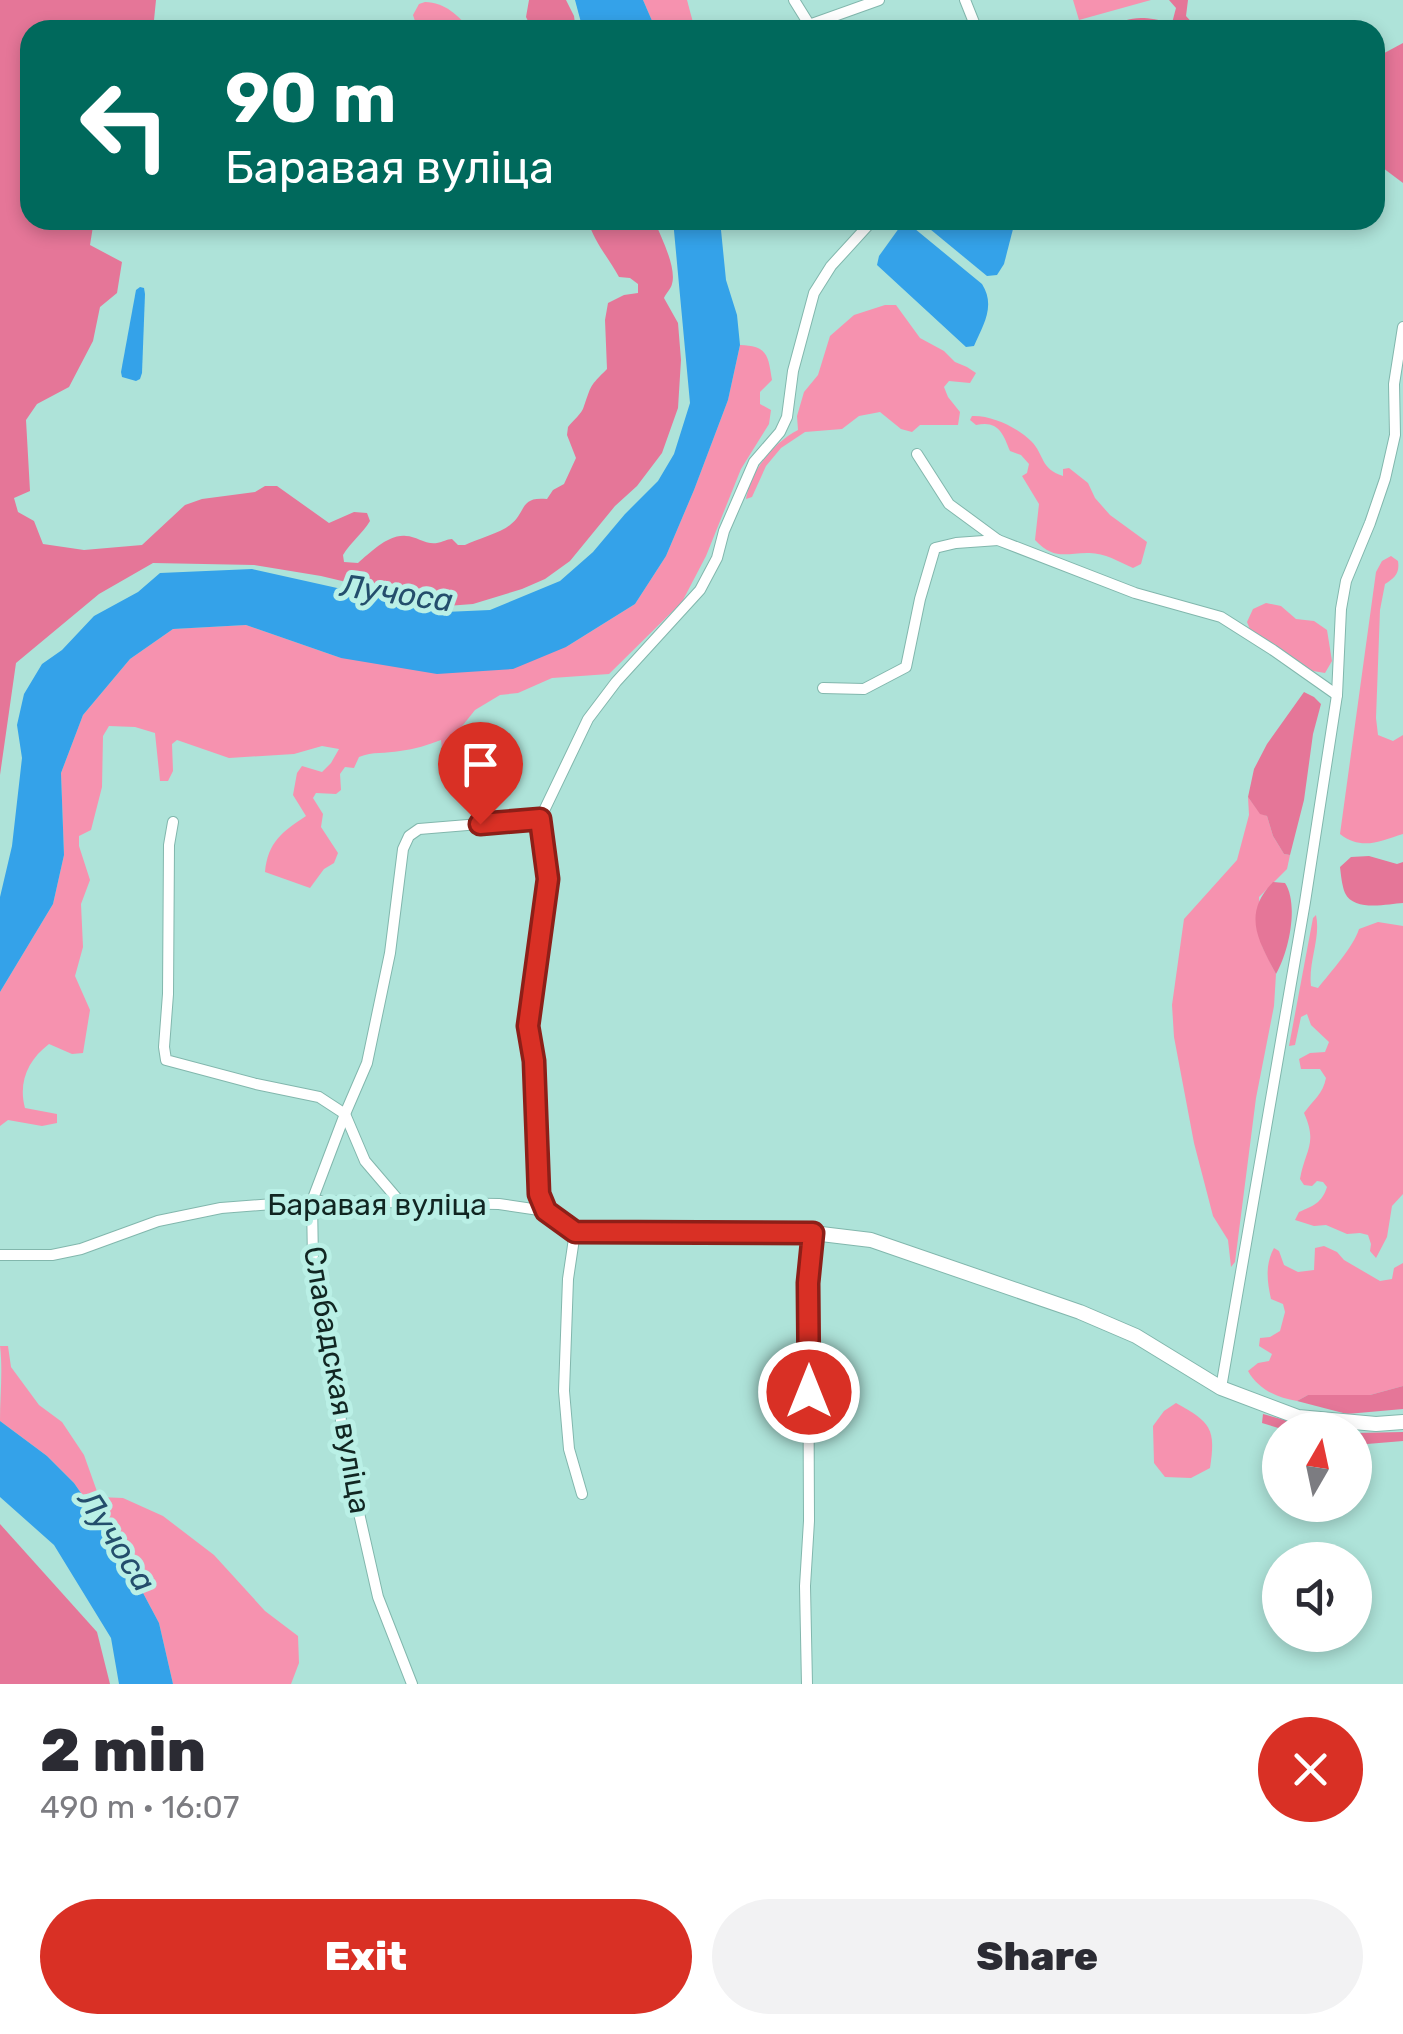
<!DOCTYPE html>
<html lang="en">
<head>
<meta charset="utf-8">
<style>
	:root { --surface:#fff; --page:#f2f2f3; --text:#2b2b33; --muted:#7c7c81; --accent:#d93025 }
	body { margin:0; font-family:Rubik,sans-serif; background:var(--page); color:var(--text); height:100vh; display:flex; flex-direction:column; font-size:38px; white-space:nowrap }
	* { box-sizing:border-box; margin:0 }
	p { font-size:32px; color:var(--muted) }
	.icon { flex:none; width:55px; height:55px; fill:none; stroke:currentColor; stroke-width:2; stroke-linecap:round; stroke-linejoin:round }
	.map { position:relative; height:1684px; overflow:hidden }
	.panel { display:flex; flex-direction:column; background:var(--surface); flex:1 }
	.panel>* { flex:none }
	.top-card { position:absolute; left:20px; top:20px; width:1365px; height:210px; border-radius:30px; box-shadow:0 5px 15px #0003; background:#00695c; color:#fff; overflow:hidden }
	.needle { width:65px; rotate:9deg }
	.tools { position:absolute; left:1262px; top:1412px; display:grid; gap:20px }
	.tools a { display:grid; place-items:center; width:110px; height:110px; border-radius:50%; background:var(--surface); box-shadow:0 5px 15px #0003; font-size:50px }
	.pin { position:absolute; display:grid; place-items:center; width:85px; height:85px; color:#fff; margin:-102px -42px; border-radius:50% 50% 50% 0; rotate:-45deg; box-shadow:0 0 10px #0007 }
	.pin .icon { rotate:45deg }
	.me { position:absolute; width:110px; margin:-55px; rotate:0deg; stroke-linejoin:round; filter:drop-shadow(0 0 8px #0008) }
	.turn { display:flex; align-items:center; gap:35px; height:210px; padding:0 40px; font-size:45px }
	.turn .icon { width:130px; height:130px; stroke-width:2.5 }
	.turn b { display:block; font-size:70px; line-height:85px }
	.round { display:grid; place-items:center; flex:none; width:105px; height:105px; border-radius:52px; background:var(--page) }
	.overview { display:flex; align-items:center; justify-content:space-between; height:170px; padding:0 40px }
	h1 { font-size:60px; font-weight:800; line-height:75px }
	.cta { display:flex; gap:20px; margin-top:auto; padding:20px 40px }
	.cta a { flex:1; height:115px; border-radius:60px; background:var(--accent); color:#fff; font-size:40px; font-weight:800; line-height:115px; text-align:center }
	.cta a+a { background:var(--page); color:var(--text) }
	.map>svg:first-child { display:block }
	.green { fill:#f692af }
	.forest { fill:#e57698 }
	.water { fill:#34a2e9 }
	.lines { fill:none; stroke-linecap:round; stroke-linejoin:round }
	.street-casing { stroke:#82b7ad; stroke-width:12 }
	.secondary-casing { stroke:#82b7ad; stroke-width:16 }
	.street { stroke:#fff; stroke-width:10 }
	.secondary { stroke:#fff; stroke-width:14 }
	.route-casing { stroke:#8d1f18; stroke-width:25 }
	.route { stroke:#d93025; stroke-width:18 }
	.labels { text-anchor:middle; stroke-width:10; stroke-linejoin:round; paint-order:stroke }
	.street-label { font-size:30px; fill:#112622; stroke:#baf0e6 }
	.water-label { font-size:32px; font-style:italic; fill:#244e6c; stroke:#baf0e6 }
</style>
</head>
<body>
<div class="map">
<svg width="1403" height="1684" viewBox="0 0 1403 1684">
	<rect width="100%" height="100%" fill="#aee3d9"/>
	<g class="green">
		<path d="M643,0H687L695,30H656Z"/>
		<path d="M1073,0H1151L1079,20Z"/>
		<path d="M425,2C445,2 458,16 471,30H418L413,15L419,4Z"/>
		<path d="M885,305H896L920,338L944,351L955,362L967,367L976,373L970,383L949,381L944,387L948,397L960,412L958,425H920L912,432L901,429L880,412L859,416L842,429L805,432L781,448L766,466L752,497L746,499C751,470 773,443 798,430L797,416L804,392L818,375L830,336L854,315Z"/>
		<path d="M740,345C768,346 768,355 772,380L760,392V404L771,410L769,424L741,469L706,556L682,602L609,674L552,678L518,693L500,695L475,710L459,730L463,778L458,785L450,787L444,768L441,740C428,745 415,749 400,751C385,754 373,751 359,757L354,768L345,767L340,774L341,790L336,794L316,793L313,798L323,814L321,827L338,853L334,863L324,869L310,888L265,872C268,842 282,832 306,816L293,795L297,773L302,766L322,772L331,763L339,749L322,746L294,754L229,758L177,740L172,744L173,771L168,781H160L155,733L135,727L109,726L103,736L102,787L91,830L79,836V846L90,880L81,904L83,947L75,976L90,1010L83,1053L72,1054L49,1044C28,1060 18,1082 25,1108L57,1114V1123L42,1126L8,1120L0,1126V992L53,904L64,855L61,773L83,715L130,659L173,629L246,625L341,658L566,647L635,604L666,556L694,490L728,400Z"/>
		<path d="M972,416C991,415 1017,427 1031,441C1045,455 1040,469 1063,476V469L1069,468L1088,483L1095,498L1110,515L1147,542L1141,564L1133,568C1118,561 1103,552 1087,553C1063,554 1053,559 1035,540L1039,504L1022,476L1027,473L1029,464L1021,455L1010,451C1003,433 998,420 976,425L970,420Z"/>
		<path d="M1391,556L1398,561C1400,574 1394,578 1385,584L1380,610L1376,718L1378,735L1393,741L1403,735V834C1380,841 1362,851 1340,834L1376,572L1382,561Z"/>
		<path d="M1266,603L1281,606L1296,619L1314,621L1327,630L1332,661L1325,673L1313,671L1251,632L1247,622L1253,609Z"/>
		<path d="M1248,797L1260,813L1267,816L1273,836L1284,854L1290,855L1287,869L1259,897L1262,946L1276,974L1274,1006L1256,1098L1235,1262L1231,1267L1228,1240L1213,1216L1194,1143L1174,1037L1172,1005L1184,919L1237,860L1249,815Z"/>
		<path d="M1316,915C1321,938 1308,962 1311,986L1318,988C1330,973 1354,946 1359,929L1378,922L1403,926V1194L1392,1206L1387,1237L1376,1258L1370,1251L1371,1244L1368,1235L1360,1233L1347,1234L1326,1225L1314,1226L1295,1220L1299,1212C1313,1206 1322,1203 1327,1187L1323,1182L1317,1181L1312,1186L1304,1185L1300,1179C1305,1150 1318,1144 1304,1113C1313,1100 1323,1094 1326,1078L1320,1069H1301L1299,1059L1310,1053L1325,1052L1329,1042L1311,1025L1307,1014L1301,1017L1295,1045L1289,1046L1313,918Z"/>
		<path d="M1324,1246L1337,1252L1344,1260L1380,1281L1392,1279L1394,1268L1403,1263V1386L1370,1395H1308L1297,1401C1277,1398 1258,1389 1248,1371L1258,1363L1269,1361L1272,1354L1259,1346L1260,1338L1270,1337L1280,1331L1285,1312L1283,1304L1271,1299C1267,1281 1265,1264 1274,1248L1279,1251L1284,1265L1298,1272L1314,1270L1315,1248Z"/>
		<path d="M0,1346H8L11,1367L39,1405L62,1422L84,1455L99,1497L123,1498L163,1516L214,1555L265,1611L298,1636L299,1663L291,1684H173L159,1623L119,1548L74,1483L47,1456L0,1421C0,1396 3,1371 0,1346Z"/>
		<path d="M1176,1403C1211,1422 1216,1429 1210,1468L1191,1478L1165,1477L1154,1463L1153,1426L1164,1411Z"/>
	</g>
	<g class="forest">
		<path d="M0,0H156L153,30H30V220H94L90,245L122,262L117,293L100,307L93,341L69,387L37,404L26,420L30,491L14,498L18,512L34,521L43,544L84,550L142,545L185,505L202,499L255,492L265,486H277L329,523L354,512L367,513L370,521C362,534 351,542 343,555L344,562L358,563C370,553 388,534 406,536C416,536 426,545 437,543C443,542 447,539 452,539L458,545H465C477,539 500,533 510,525C527,512 519,496 547,499L553,490L564,484L576,458L567,435L568,427C573,420 582,414 584,406C592,384 589,387 607,369L605,320L608,303L624,295L638,293V284L630,278L619,277C609,258 593,241 588,220H654C660,235 677,267 672,284C671,289 666,293 664,298L678,323L681,360L678,408L662,453L637,486L615,506L570,561L545,579L522,589L473,604L447,606L321,576L254,565L153,563L99,594L16,663L0,775Z"/>
		<path d="M529,0H566L574,16L576,30H559L557,26L550,25L540,29L530,25L526,17Z"/>
		<path d="M1169,0H1188L1186,16L1197,28L1207,30H1104C1132,15 1141,16 1172,23L1176,8Z"/>
		<path d="M1403,43V183L1375,162V58Z"/>
		<path d="M1304,692L1314,697L1321,704L1313,734L1304,800L1290,855L1284,854L1273,836L1267,816L1260,814L1248,797L1254,769L1267,744Z"/>
		<path d="M1369,856L1397,864L1403,862V903C1387,904 1354,912 1345,893C1342,886 1341,875 1340,867L1351,857Z"/>
		<path d="M1273,882L1285,883C1299,904 1289,952 1276,974C1258,940 1242,914 1273,882Z"/>
		<path d="M1403,1386V1409L1347,1414L1297,1401L1308,1395H1370Z"/>
		<path d="M1263,1414L1321,1430H1285L1262,1423Z"/>
		<path d="M1403,1432V1441L1355,1445V1433Z"/>
		<path d="M0,1524L97,1632L110,1684H0Z"/>
	</g>
	<g class="water">
		<path d="M575,0H643L656,30H583Z"/>
		<path d="M673,220H720L726,280L737,315L740,345L728,400L694,490L666,556L635,604L566,647L513,669L437,674L341,658L246,625L173,629L130,659L83,715L61,773L64,855L53,904L0,992V897L12,846L22,758L17,725L24,694L42,664L62,650L94,616L138,592L160,573L252,569L445,612L490,610L560,581L593,552L625,514L658,481L674,454L690,403Z"/>
		<path d="M919,220H1008L1013,229L1004,264L997,275L987,276Z"/>
		<path d="M902,224H909L982,284C996,306 983,325 974,346L966,347L877,265L879,256Z"/>
		<path d="M140,287L144,288L145,294L142,373L140,379L136,381L122,377L121,372L136,290Z"/>
		<path d="M0,1421L47,1456L74,1483L119,1548L159,1623L173,1684H119L111,1638L54,1545L0,1497Z"/>
	</g>
	<g class="lines">
		<g class="street-casing">
			<g id="street">
				<path d="M794,0L812,29"/>
				<path d="M965,0L977,30"/>
				<path d="M809,25L879,0"/>
				<path d="M998,540L1135,593L1221,617L1273,650L1337,695"/>
				<path d="M823,688L864,689L906,667L920,599L935,548L956,543L998,540L949,504L917,454"/>
				<path d="M540,819L548,879L528,1026L534,1061L539,1194L546,1211"/>
				<path d="M173,822L169,845L168,994L164,1047L166,1060L256,1084L319,1097L345,1114L365,1161L400,1202"/>
				<path d="M575,1232L568,1279L564,1391L569,1449L582,1494"/>
				<path d="M0,1255H52L81,1249L158,1221L221,1208L312,1201L499,1204L546,1211L575,1232L813,1233L808,1283L809,1521L805,1586L807,1684"/>
				<path d="M1221,1388L1305,902L1337,695L1341,609L1346,581L1370,523L1385,479L1395,435L1394,384L1403,327"/>
				<path d="M412,1684L378,1597L342,1438L338,1374L313,1262L312,1201L345,1114L367,1063L390,953L403,849L409,836L419,829L540,819L588,719L616,682L700,590L717,558L724,531L754,462L780,432L787,417L793,371L814,293L831,266L873,220"/>
			</g>
		</g>
		<g class="secondary-casing">
			<path id="secondary" d="M813,1233L871,1240L1080,1312L1136,1336L1221,1388L1298,1417L1376,1424L1403,1422"/>
		</g>
		<use href="#street" class="street"/>
		<use href="#secondary" class="secondary"/>
	</g>
	<g class="lines">
		<g class="route-casing">
			<path id="route" d="M480,824L540,819L548,879L528,1026L534,1061L539,1194L546,1211L575,1232L813,1233L808,1283L809,1392"/>
		</g>
		<use href="#route" class="route"/>
	</g>
	<g class="labels">
		<g class="street-label">
			<text x="377" y="1215">Баравая вуліца</text>
			<text transform="translate(337 1380) rotate(80)" y="10">Слабадская вуліца</text>
		</g>
		<g class="water-label">
			<text transform="translate(397 593) rotate(8)" y="11">Лучоса</text>
			<text transform="translate(117 1541) rotate(57)" y="11">Лучоса</text>
		</g>
	</g>
</svg>
<div class="tools">
<a><svg class="needle" viewBox="-14 -14 28 28"><path d="M0-13l5 13h-10z" fill="#e53935"/><path d="M0 13l5-13h-10z" fill="#7c7c81"/></svg></a>
<a><svg class="icon" aria-label="sound" viewBox="0 0 24 24"><path d="M4 9h4l5-4v14l-5-4H4zM17 9q2 3 0 6"/></svg></a>
</div>
<div class="pin" style="left:480px;top:824px;background:#d93025"><svg class="icon" aria-label="arrive" viewBox="0 0 24 24"><path d="M6 21V4h12l-3 4 3 4H6"/></svg></div>
<svg class="me" style="left:809px;top:1392px" viewBox="-20 -20 40 40"><circle r="17" fill="#d93025" stroke="#fff" stroke-width="3"/><path d="M0-11L8 9 0 5-8 9z" fill="#fff"/></svg>
<div class="top-card">
<div class="turn"><svg class="icon" aria-label="left" viewBox="0 0 24 24"><path d="M17 20v-9H6M10 6l-5 5 5 5"/></svg><div><b>90 m</b>Баравая вуліца</div></div>
</div>
</div>
<section class="panel">
<div class="overview"><div><h1>2 min</h1><p>490 m · 16:07</p></div><a class="round" style="background:#d93025;color:#fff"><svg class="icon" aria-label="close" viewBox="0 0 24 24"><path d="M6 6l12 12M18 6L6 18"/></svg></a></div>
<div class="cta"><a>Exit</a><a>Share</a></div>
</section>
</body>
</html>
